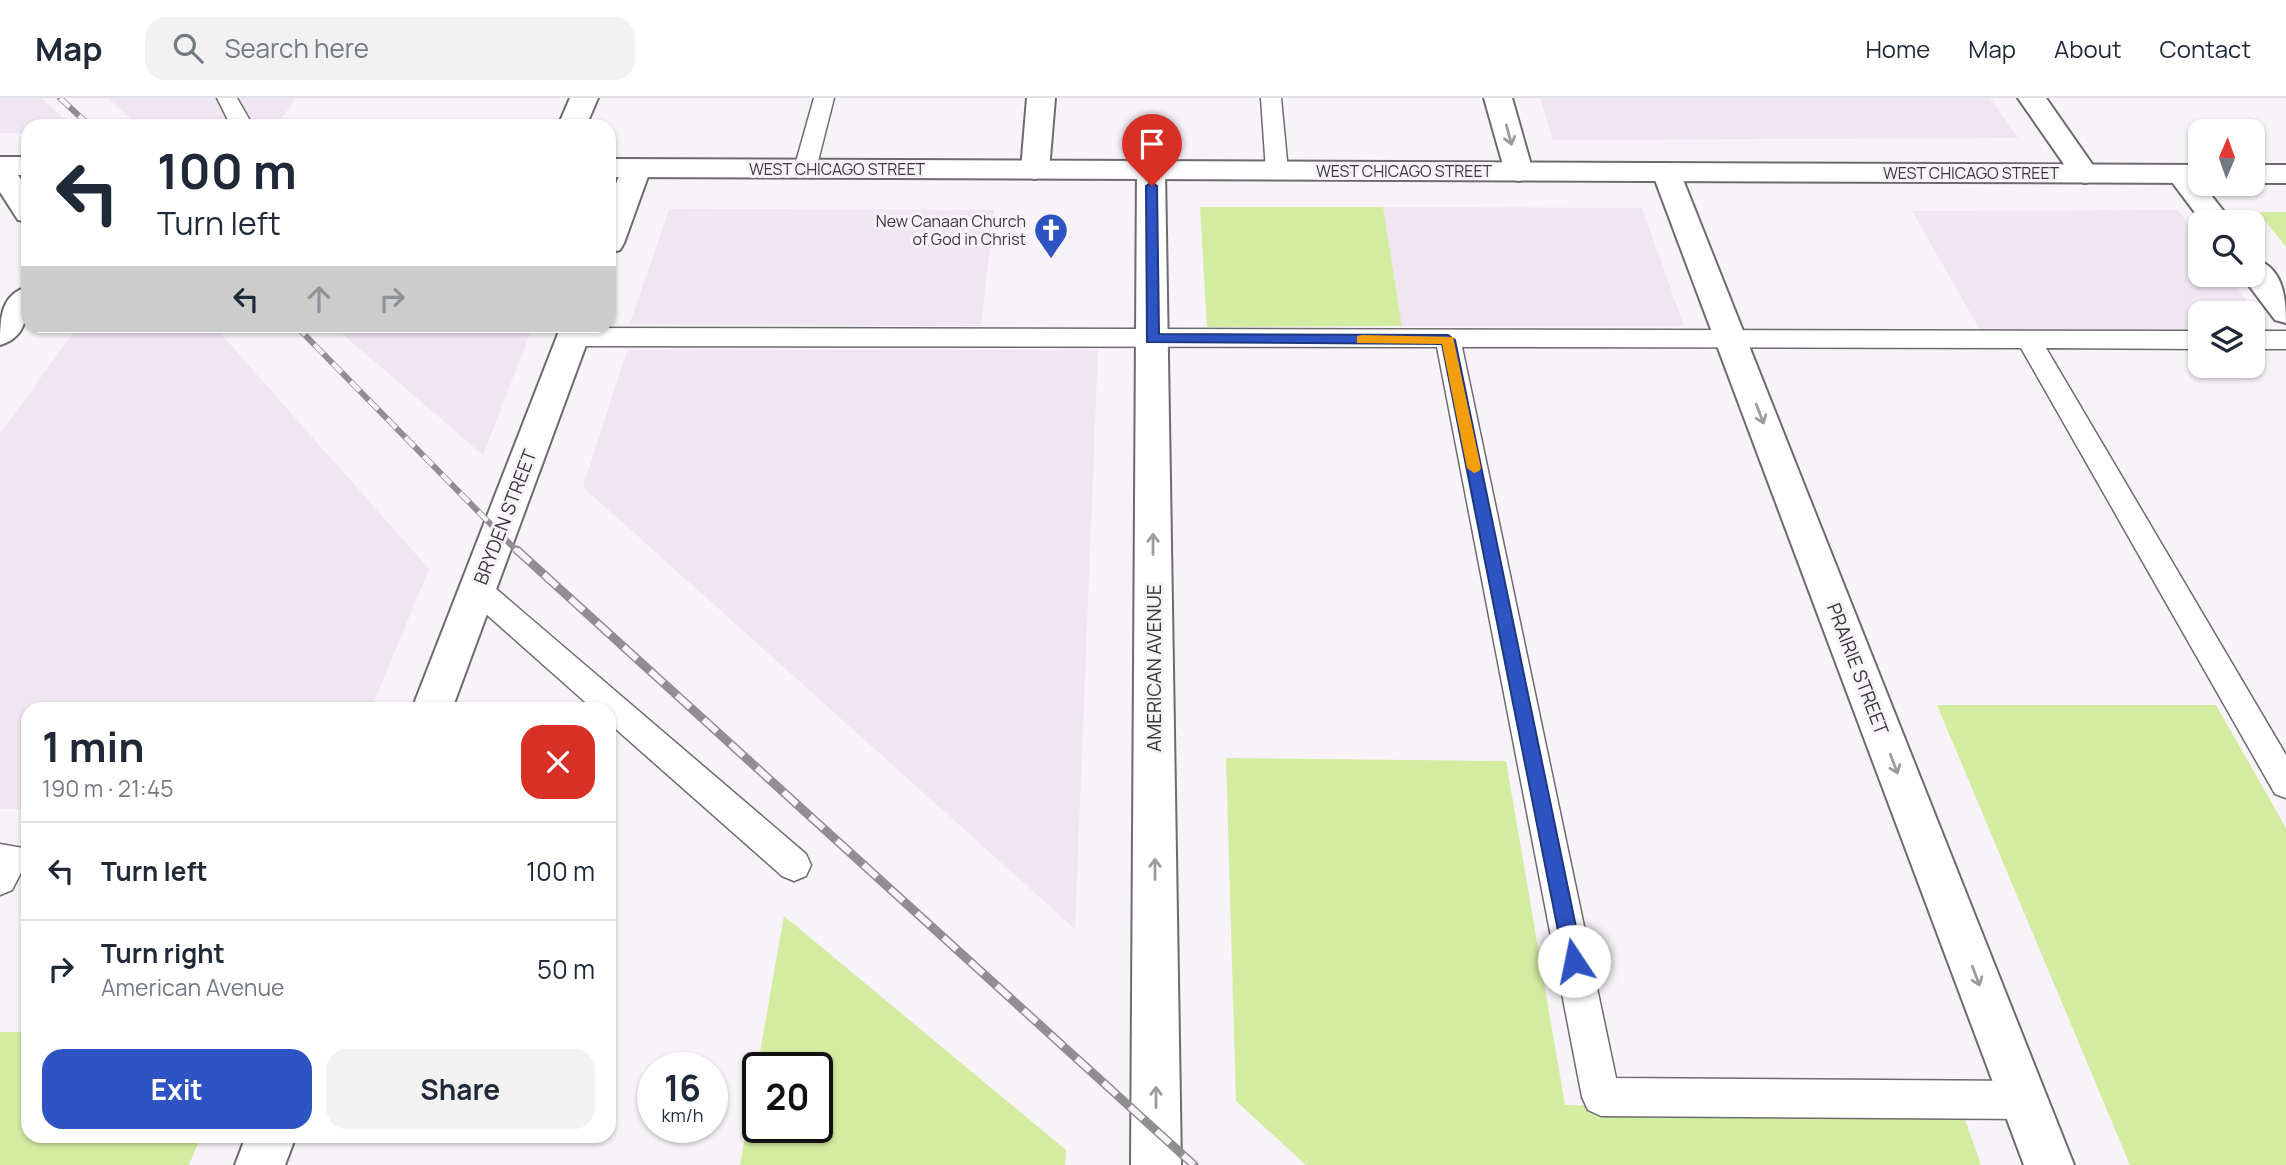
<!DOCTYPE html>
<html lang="en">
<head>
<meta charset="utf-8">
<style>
	:root { --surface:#fff; --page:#f2f2f3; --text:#1f2937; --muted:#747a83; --line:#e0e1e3; --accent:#2e54c4 }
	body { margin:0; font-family:Manrope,sans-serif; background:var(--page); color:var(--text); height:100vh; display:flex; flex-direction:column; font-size:26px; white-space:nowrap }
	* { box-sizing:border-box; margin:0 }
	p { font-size:23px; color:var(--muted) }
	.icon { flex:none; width:38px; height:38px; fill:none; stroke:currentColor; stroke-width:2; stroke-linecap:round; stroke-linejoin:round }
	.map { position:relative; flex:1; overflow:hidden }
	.sheet { position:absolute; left:21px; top:604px; width:595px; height:441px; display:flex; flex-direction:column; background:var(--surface); border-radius:21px; box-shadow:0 2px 5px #0004 }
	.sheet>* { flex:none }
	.guide { position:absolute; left:21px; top:21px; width:595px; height:214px; border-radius:21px; box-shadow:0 2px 5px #0004; background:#fff; color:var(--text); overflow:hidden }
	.needle { width:46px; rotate:2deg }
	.tools { position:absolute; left:2188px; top:21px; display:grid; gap:14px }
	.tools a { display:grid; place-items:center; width:77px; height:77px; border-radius:14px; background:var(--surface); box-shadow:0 2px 5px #0004; font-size:35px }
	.speed { position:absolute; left:637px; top:954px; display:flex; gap:14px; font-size:35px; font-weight:700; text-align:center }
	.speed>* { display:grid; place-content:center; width:91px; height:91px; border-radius:50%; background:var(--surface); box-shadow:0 2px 5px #0004; line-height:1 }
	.speed small { font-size:18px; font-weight:400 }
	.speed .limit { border:4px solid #111; border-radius:10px; background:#fff; color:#111 }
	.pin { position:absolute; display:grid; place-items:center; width:60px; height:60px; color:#fff; margin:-72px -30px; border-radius:50% 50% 50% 0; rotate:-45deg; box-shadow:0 0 7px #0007 }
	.pin .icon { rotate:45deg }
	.me { position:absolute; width:77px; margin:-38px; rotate:349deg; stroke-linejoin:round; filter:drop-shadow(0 0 5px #0008) }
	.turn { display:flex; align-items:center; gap:24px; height:147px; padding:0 21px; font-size:32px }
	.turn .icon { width:91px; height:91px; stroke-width:2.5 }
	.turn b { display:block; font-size:49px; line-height:60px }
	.lanes { display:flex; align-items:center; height:66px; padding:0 21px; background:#0003; justify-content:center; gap:35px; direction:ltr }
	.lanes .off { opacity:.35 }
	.round { display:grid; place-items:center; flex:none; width:74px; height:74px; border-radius:21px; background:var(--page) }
	.head { display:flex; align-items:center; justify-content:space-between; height:119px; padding:0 21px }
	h1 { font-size:42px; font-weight:700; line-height:52px }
	.button { display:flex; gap:14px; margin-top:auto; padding:14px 21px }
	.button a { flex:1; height:80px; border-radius:21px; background:var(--accent); color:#fff; font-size:28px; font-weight:700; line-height:80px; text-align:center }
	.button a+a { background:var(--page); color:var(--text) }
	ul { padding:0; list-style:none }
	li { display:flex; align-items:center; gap:21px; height:98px; padding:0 21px; border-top:2px solid var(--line) }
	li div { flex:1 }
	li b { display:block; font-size:26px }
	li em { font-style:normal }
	header { display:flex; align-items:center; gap:42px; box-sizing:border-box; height:98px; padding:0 35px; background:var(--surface); border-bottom:2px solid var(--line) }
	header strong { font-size:33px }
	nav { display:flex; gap:38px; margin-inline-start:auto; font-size:24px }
	.search { width:490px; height:63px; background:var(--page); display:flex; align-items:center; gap:18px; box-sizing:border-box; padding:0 24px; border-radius:21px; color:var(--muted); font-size:26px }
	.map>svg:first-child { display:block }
	.built { fill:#efe6f1 }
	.green { fill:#d4eca2; fill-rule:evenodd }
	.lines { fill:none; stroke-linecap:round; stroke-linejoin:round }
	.service-casing { stroke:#6e6b6f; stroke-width:3 }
	.minor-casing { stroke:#6e6b6f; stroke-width:4 }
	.tertiary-casing { stroke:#6e6b6f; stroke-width:4 }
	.service { fill:#fff; fill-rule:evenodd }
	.minor { fill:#fff; fill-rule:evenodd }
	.tertiary { fill:#fff; fill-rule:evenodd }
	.rail-far1-casing { stroke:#908e91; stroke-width:6 }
	.rail-casing { stroke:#908e91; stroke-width:9 }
	.rail-far1 { stroke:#f7f3f8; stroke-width:4.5; stroke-dasharray:13; stroke-linecap:butt }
	.rail { stroke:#f7f3f8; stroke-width:6; stroke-dasharray:18; stroke-linecap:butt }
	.oneway { stroke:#9c9c9d }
	.route { fill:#2e54c4; stroke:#1e377f; stroke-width:2 }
	.slow { fill:#f59e0b }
	.labels { text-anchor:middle; stroke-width:6; stroke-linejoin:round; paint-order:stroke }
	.far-street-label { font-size:16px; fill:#3a393b; stroke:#f7f3f8 }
	.far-poi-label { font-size:16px; fill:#3a393b; stroke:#f7f3f8; text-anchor:end }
	.street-label { font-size:19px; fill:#3a393b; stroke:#f7f3f8 }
</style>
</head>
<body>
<header>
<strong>Map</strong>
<div class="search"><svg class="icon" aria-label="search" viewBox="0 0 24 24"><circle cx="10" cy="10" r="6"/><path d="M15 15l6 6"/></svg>Search here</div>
<nav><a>Home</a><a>Map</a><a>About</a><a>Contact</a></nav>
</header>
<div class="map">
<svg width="2286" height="1067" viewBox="0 0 2286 1067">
	<rect width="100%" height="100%" fill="#f7f3f8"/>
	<g class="built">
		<path d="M0,0H41L73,28H28V35H0Z"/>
		<path d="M108,0H296L276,28H139Z"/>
		<path d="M1540,0H1990L2018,40L1553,42Z"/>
		<path d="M1383,109L1642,110L1684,228H1402Z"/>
		<path d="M669,111L994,112L981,228L630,226Z"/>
		<path d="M2178,112L2200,141V177H2227L2268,231H2252V215H2200V231L1980,232L1912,113Z"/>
		<path d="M78,228H214L429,471L371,611H28V711H0V336Z"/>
		<path d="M333,228H533L483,357Z"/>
		<path d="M627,252H1098L1075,831L583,389Z"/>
	</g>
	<g class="green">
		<path d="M1200,109H1383L1402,228L1207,229Z"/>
		<path d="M2258,114H2286V149Z"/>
		<path d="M1937,607H2216L2286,730V1067H2130Z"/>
		<path d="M1226,660L1506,663L1565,1007L1962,1013L1981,1067H1306L1236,1003Z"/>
		<path d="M784,818L1066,1052L1065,1067H740ZM758,970H817V1029H758Z"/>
		<path d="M0,934H28V1038H201L189,1067H0Z"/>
	</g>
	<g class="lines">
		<g class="service-casing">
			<g id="service">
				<path d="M217,0H237L253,28H231Z"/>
				<path d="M814,0H834L816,71L805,78L794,71Z"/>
				<path d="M1261,0H1281L1288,73L1285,78H1269L1266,73Z"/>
				<path d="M573,230L2200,233V251L2046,250L2286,657V700L2275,696L2021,250L1462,249L1616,980L2024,983L2037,989L2043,1002L2037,1015L2024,1021L1601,1018L1588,1012L1582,999L1437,249L573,248L564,245L561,239L564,233Z"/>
				<rect x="2252" y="233" width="34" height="18"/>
				<path d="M478,480L488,484L806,756L811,767L806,778L794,783L782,778L609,625V611H593L468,500L463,492L468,484Z"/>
				<path d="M0,746L23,750L28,761L12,792L0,797Z"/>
			</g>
		</g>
		<g class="minor-casing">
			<g id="minor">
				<path d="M570,0H598L586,28H558Z"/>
				<path d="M1027,0H1055L1049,72L1045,78L1035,81L1025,78L1021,72Z"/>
				<path d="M1484,0H1512L1533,74L1529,80L1519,83L1509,80L1505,74Z"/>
				<path d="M2018,0H2046L2099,76L2095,82L2085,85L2075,82Z"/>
				<path d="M637,61L647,64L651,70L624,145L620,152L609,155C609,122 608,92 627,64Z"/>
				<path d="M0,62L10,65L28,92V124L18,122L0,94Z"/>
				<path d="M1151,63L1161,66L1165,72L1181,1067H1131L1137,72L1141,66Z"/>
				<path d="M1666,65L1676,68L1680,74L2074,1067H2024L1652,74L1656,68Z"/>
				<path d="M2180,67L2190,70L2232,124H2202L2166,76L2170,70Z"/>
				<path d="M2252,160C2283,168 2286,198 2286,225L2275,222L2241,177H2252Z"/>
				<path d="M28,189C28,213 28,239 0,247C0,222 0,196 28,189Z"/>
				<path d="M561,228H593L452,611H412Z"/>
				<path d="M246,1038H296L285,1067H235Z"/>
			</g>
		</g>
		<g class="tertiary-casing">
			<g id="tertiary">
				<rect x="0" y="59" width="28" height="18"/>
				<path d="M609,61L2200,67V85L609,79Z"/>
				<rect x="2252" y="67" width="34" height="18"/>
			</g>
		</g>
		<use href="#service" class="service"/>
		<use href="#minor" class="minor"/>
		<use href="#tertiary" class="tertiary"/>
		<g class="rail-far1-casing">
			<g id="rail-far1">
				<path d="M60,0L90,28"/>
				<path d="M296,228L518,454"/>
			</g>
		</g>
		<g class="rail-casing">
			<path id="rail" d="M517,452L1194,1067"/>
		</g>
		<use href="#rail-far1" class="rail-far1"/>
		<use href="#rail" class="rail"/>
	</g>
	<defs><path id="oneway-shaft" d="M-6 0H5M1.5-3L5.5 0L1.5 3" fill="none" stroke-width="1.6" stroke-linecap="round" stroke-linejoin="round" transform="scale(1.75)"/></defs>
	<g class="oneway">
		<use href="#oneway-shaft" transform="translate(1509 37) rotate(75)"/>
		<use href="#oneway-shaft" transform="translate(1760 316) rotate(69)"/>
		<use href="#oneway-shaft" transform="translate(1153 446) rotate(-90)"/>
		<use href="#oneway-shaft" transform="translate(1894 666) rotate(69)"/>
		<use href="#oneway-shaft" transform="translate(1155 771) rotate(-90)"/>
		<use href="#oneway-shaft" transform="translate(1976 878) rotate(69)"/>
		<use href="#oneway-shaft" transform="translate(1156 999) rotate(-90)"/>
	</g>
	<path class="route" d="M1152,84L1157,88L1159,236L1448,237L1455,242L1583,863L1580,870L1574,873L1567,870L1564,863L1442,246L1147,244L1146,88Z"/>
	<path class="slow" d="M1362,237L1453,239L1481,370L1479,373L1474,375L1467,370L1442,246L1357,245V238Z"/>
	<defs>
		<g id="church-pin" transform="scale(1.75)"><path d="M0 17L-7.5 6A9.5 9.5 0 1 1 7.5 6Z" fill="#2e54c4" stroke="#f7f3f8"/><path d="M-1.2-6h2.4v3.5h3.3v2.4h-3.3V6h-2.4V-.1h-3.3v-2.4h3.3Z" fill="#fff"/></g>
	</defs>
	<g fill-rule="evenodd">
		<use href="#church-pin" x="1051" y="132"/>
	</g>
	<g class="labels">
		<g class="far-street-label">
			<text x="837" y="77">WEST CHICAGO STREET</text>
			<text x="1404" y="79">WEST CHICAGO STREET</text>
			<text x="1971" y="81">WEST CHICAGO STREET</text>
		</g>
		<g class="far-poi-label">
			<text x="1026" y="129">New Canaan Church<tspan x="1026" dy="18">of God in Christ</tspan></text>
		</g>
		<g class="street-label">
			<text transform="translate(505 419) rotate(-69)" y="7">BRYDEN STREET</text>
			<text transform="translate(1154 570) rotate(-90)" y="7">AMERICAN AVENUE</text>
			<text transform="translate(1858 571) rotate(69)" y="7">PRAIRIE STREET</text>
		</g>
	</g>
</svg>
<div class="tools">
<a><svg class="needle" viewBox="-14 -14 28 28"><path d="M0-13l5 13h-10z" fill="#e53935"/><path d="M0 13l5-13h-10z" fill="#747a83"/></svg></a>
<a><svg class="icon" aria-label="search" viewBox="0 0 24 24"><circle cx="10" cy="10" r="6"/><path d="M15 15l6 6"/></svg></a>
<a><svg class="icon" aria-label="layers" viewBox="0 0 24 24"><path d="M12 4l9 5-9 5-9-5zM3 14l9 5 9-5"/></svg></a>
</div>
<div class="speed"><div>16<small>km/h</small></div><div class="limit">20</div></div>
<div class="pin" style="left:1152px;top:88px;background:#d93025"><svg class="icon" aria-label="arrive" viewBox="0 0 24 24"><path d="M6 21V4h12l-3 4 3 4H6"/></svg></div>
<svg class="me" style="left:1574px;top:863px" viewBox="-20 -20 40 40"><circle r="19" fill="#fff"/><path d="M0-13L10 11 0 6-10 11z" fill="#2e54c4"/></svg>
<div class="guide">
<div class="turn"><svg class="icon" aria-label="left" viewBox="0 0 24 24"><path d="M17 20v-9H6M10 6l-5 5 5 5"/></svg><div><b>100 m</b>Turn left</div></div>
<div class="lanes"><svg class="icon" aria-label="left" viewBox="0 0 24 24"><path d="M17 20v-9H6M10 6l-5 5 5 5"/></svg><svg class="icon off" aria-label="ahead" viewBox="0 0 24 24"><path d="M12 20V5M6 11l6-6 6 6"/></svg><svg class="icon off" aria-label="right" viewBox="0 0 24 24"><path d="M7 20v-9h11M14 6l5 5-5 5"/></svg></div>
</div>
<section class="sheet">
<div class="head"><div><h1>1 min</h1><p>190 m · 21:45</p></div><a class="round" style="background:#d93025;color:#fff"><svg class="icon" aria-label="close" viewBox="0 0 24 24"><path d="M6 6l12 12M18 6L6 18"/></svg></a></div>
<ul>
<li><svg class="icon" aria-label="left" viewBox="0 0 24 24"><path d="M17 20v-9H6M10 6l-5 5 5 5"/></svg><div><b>Turn left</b></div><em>100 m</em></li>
<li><svg class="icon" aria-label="right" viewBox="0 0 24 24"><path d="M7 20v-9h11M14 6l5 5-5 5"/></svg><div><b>Turn right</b><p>American Avenue</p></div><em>50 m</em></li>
</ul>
<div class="button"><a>Exit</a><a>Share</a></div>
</section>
</div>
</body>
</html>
